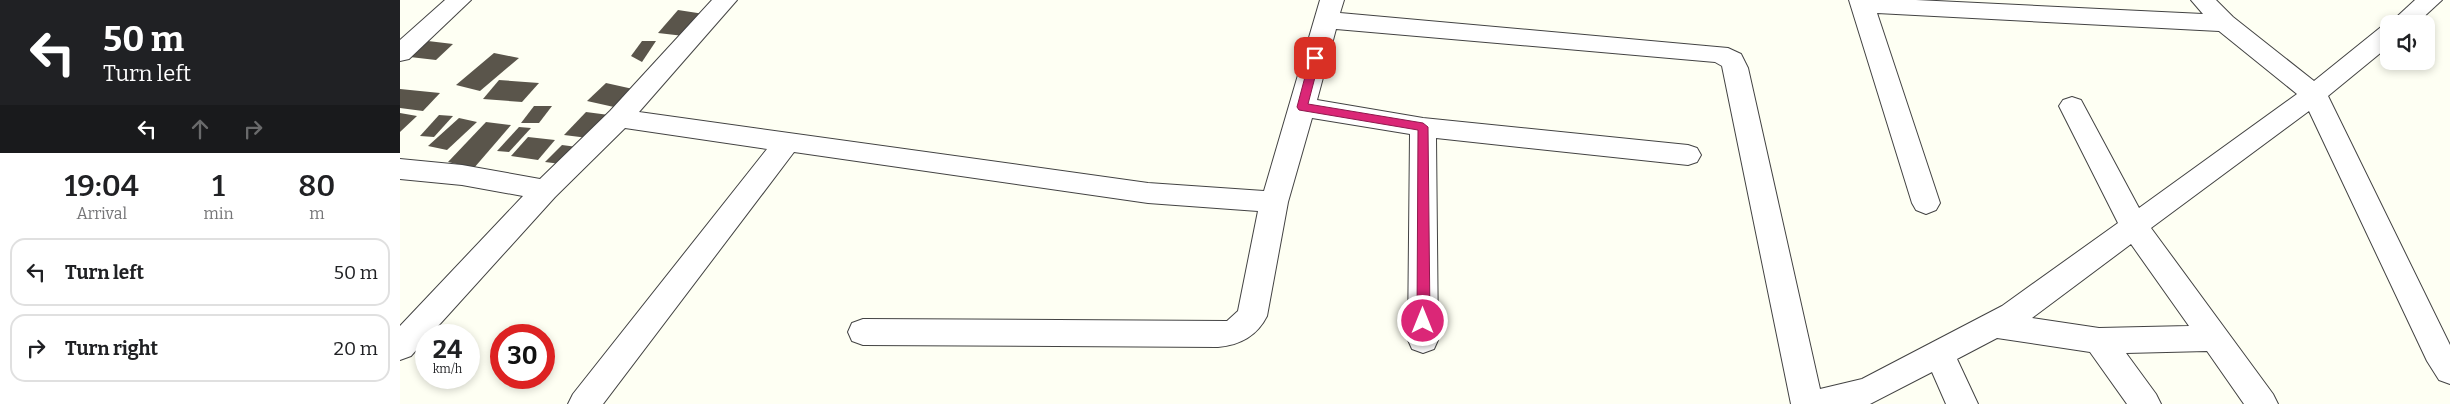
<!DOCTYPE html>
<html lang="en">
<head>
<meta charset="utf-8">
<style>
	:root { --surface:#fff; --page:#f6f6f6; --text:#202124; --muted:#757577; --line:#e0e0e0 }
	body { margin:0; font-family:Bitter,serif; background:var(--page); color:var(--text); height:100vh; display:flex; flex-direction:column; font-size:19px; white-space:nowrap }
	* { box-sizing:border-box; margin:0 }
	p { font-size:16px; color:var(--muted) }
	.icon { flex:none; width:28px; height:28px; fill:none; stroke:currentColor; stroke-width:2; stroke-linecap:round; stroke-linejoin:round }
	.map { position:relative; flex:1; overflow:hidden }
	.drawer { display:flex; flex-direction:column; background:var(--surface); width:400px }
	.drawer>* { flex:none }
	.top-card { background:#202124; color:#fff; overflow:hidden }
	.controls { position:absolute; left:1980px; top:15px; display:grid; gap:10px }
	.controls a { display:grid; place-items:center; width:55px; height:55px; border-radius:10px; background:var(--surface); box-shadow:0 2px 8px #0003; font-size:25px }
	.speed { position:absolute; left:15px; top:324px; display:flex; gap:10px; font-size:25px; font-weight:700; text-align:center }
	.speed>* { display:grid; place-content:center; width:65px; height:65px; border-radius:50%; background:var(--surface); box-shadow:0 2px 8px #0003; line-height:1 }
	.speed small { font-size:12px; font-weight:400 }
	.speed .limit { border:8px solid #d22; background:#fff; color:#111 }
	.pin { position:absolute; display:grid; place-items:center; width:42px; height:42px; color:#fff; margin:-21px; border-radius:10px; box-shadow:0 2px 8px #0006 }
	.me { position:absolute; width:55px; margin:-28px; rotate:0deg; stroke-linejoin:round; filter:drop-shadow(0 0 4px #0008) }
	.turn { display:flex; align-items:center; gap:18px; height:105px; padding:0 20px; font-size:22px }
	.turn .icon { width:65px; height:65px; stroke-width:2.5 }
	.turn b { display:block; font-size:35px; line-height:42px }
	.lanes { display:flex; align-items:center; height:48px; padding:0 20px; background:#0003; justify-content:center; gap:25px; direction:ltr }
	.lanes .off { opacity:.35 }
	.eta { display:flex; justify-content:space-evenly; align-items:center; height:85px; text-align:center }
	.eta b { font-size:30px; font-weight:600; line-height:35px }
	ul { padding:0; list-style:none }
	li { display:flex; align-items:center; gap:15px; height:68px; margin:0 10px 8px; padding:0 10px; border:2px solid var(--line); border-radius:15px }
	li div { flex:1 }
	li b { display:block; font-size:19px }
	li em { font-style:normal }
	main { display:flex; flex:1; min-height:0 }
	.map>svg:first-child { display:block }
	.building { fill:#5a554b }
	.lines { fill:none; stroke-linecap:round; stroke-linejoin:round }
	.minor-casing { stroke:#434343; stroke-width:2 }
	.minor { fill:#fff; fill-rule:evenodd }
	.route { fill:#db2777; stroke:#8e194d }
</style>
</head>
<body>
<main>
<section class="drawer">
<div class="top-card">
<div class="turn"><svg class="icon" aria-label="left" viewBox="0 0 24 24"><path d="M17 20v-9H6M10 6l-5 5 5 5"/></svg><div><b>50 m</b>Turn left</div></div>
<div class="lanes"><svg class="icon" aria-label="left" viewBox="0 0 24 24"><path d="M17 20v-9H6M10 6l-5 5 5 5"/></svg><svg class="icon off" aria-label="ahead" viewBox="0 0 24 24"><path d="M12 20V5M6 11l6-6 6 6"/></svg><svg class="icon off" aria-label="right" viewBox="0 0 24 24"><path d="M7 20v-9h11M14 6l5 5-5 5"/></svg></div>
</div>
<div class="eta">
<div><b>19:04</b><p>Arrival</p></div>
<div><b>1</b><p>min</p></div>
<div><b>80</b><p>m</p></div>
</div>
<ul>
<li><svg class="icon" aria-label="left" viewBox="0 0 24 24"><path d="M17 20v-9H6M10 6l-5 5 5 5"/></svg><div><b>Turn left</b></div><em>50 m</em></li>
<li><svg class="icon" aria-label="right" viewBox="0 0 24 24"><path d="M7 20v-9h11M14 6l5 5-5 5"/></svg><div><b>Turn right</b></div><em>20 m</em></li>
</ul>
</section>
<div class="map">
<svg width="2050" height="404" viewBox="0 0 2050 404">
	<rect width="100%" height="100%" fill="#fefff3"/>
	<g class="building">
		<path d="M278,10L304,14L284,36L258,33Z"/>
		<path d="M28,41L53,44L36,60L10,57Z"/>
		<path d="M242,41H256L242,62L231,56Z"/>
		<path d="M94,53L119,58L80,91L56,85Z"/>
		<path d="M99,80L139,83L122,102L83,99Z"/>
		<path d="M206,83L233,89L214,107L187,101Z"/>
		<path d="M0,89L40,93L23,111L0,108Z"/>
		<path d="M134,106H152L139,123H121Z"/>
		<path d="M186,112L209,115L188,138L164,135Z"/>
		<path d="M0,113L17,116L0,132Z"/>
		<path d="M39,115L53,116L34,137L20,136Z"/>
		<path d="M59,118L77,122L47,150L28,146Z"/>
		<path d="M86,122L111,125L74,168L48,162Z"/>
		<path d="M119,127L131,128L109,152L97,151Z"/>
		<path d="M128,137L155,140L138,160L111,156Z"/>
		<path d="M162,145L177,147L161,164L145,162Z"/>
	</g>
	<g class="lines">
		<g class="minor-casing">
			<g id="minor">
				<path d="M45,0H71L9,59L0,61V40Z"/>
				<path d="M312,0H337L239,112L748,183L864,191L920,0H944L940,13L1328,48L1341,54L1348,68L1420,389L1462,379L1602,306L1718,223L1659,106L1663,100L1672,97L1681,100L1739,208L1897,94L1819,31L1477,13L1540,203L1536,210L1526,214L1516,210L1512,203L1449,0H1516L1803,14L1791,0H1816L1833,17L1914,81L1981,27L1989,25V46L1928,96L2050,345V384L2039,380L2027,361L1909,111L1751,228L1873,394L1878,404H1844L1807,351L1726,353L1756,394L1761,404H1727L1690,352L1597,338L1557,359L1578,404H1546L1532,372L1470,404H1391L1322,66L1315,62L936,29L917,100L1023,118L1288,145L1297,148L1301,155L1297,162L1288,165L1036,138L1038,340L1034,349L1023,353L1012,349L1008,340L1010,134L912,118L888,202L867,316C857,336 840,345 818,347L463,345L452,341L448,332L452,323L463,319L827,321L838,311L858,211L748,203L394,152L203,404H168L173,394L367,149L225,128L155,197L30,335H26V339L11,356L0,360V326L123,196L62,185L0,179V159L62,165L140,179L210,111ZM1731,244L1789,326L1699,328L1632,318Z"/>
				<path d="M2015,0H2042L2016,24H1989Z"/>
			</g>
		</g>
		<use href="#minor" class="minor"/>
	</g>
	<path class="route" d="M915,55L920,58L908,104L1023,123L1028,127L1030,321L1028,325L1023,326L1017,321L1018,130L899,110L897,107L910,58Z"/>
</svg>
<div class="controls">
<a><svg class="icon" aria-label="sound" viewBox="0 0 24 24"><path d="M4 9h4l5-4v14l-5-4H4zM17 9q2 3 0 6"/></svg></a>
</div>
<div class="speed"><div>24<small>km/h</small></div><div class="limit">30</div></div>
<div class="pin" style="left:915px;top:58px;background:#d93025"><svg class="icon" aria-label="arrive" viewBox="0 0 24 24"><path d="M6 21V4h12l-3 4 3 4H6"/></svg></div>
<svg class="me" style="left:1023px;top:321px" viewBox="-20 -20 40 40"><circle r="17" fill="#db2777" stroke="#fff" stroke-width="3"/><path d="M0-11L8 9 0 5-8 9z" fill="#fff"/></svg>
</div>
</main>
</body>
</html>
